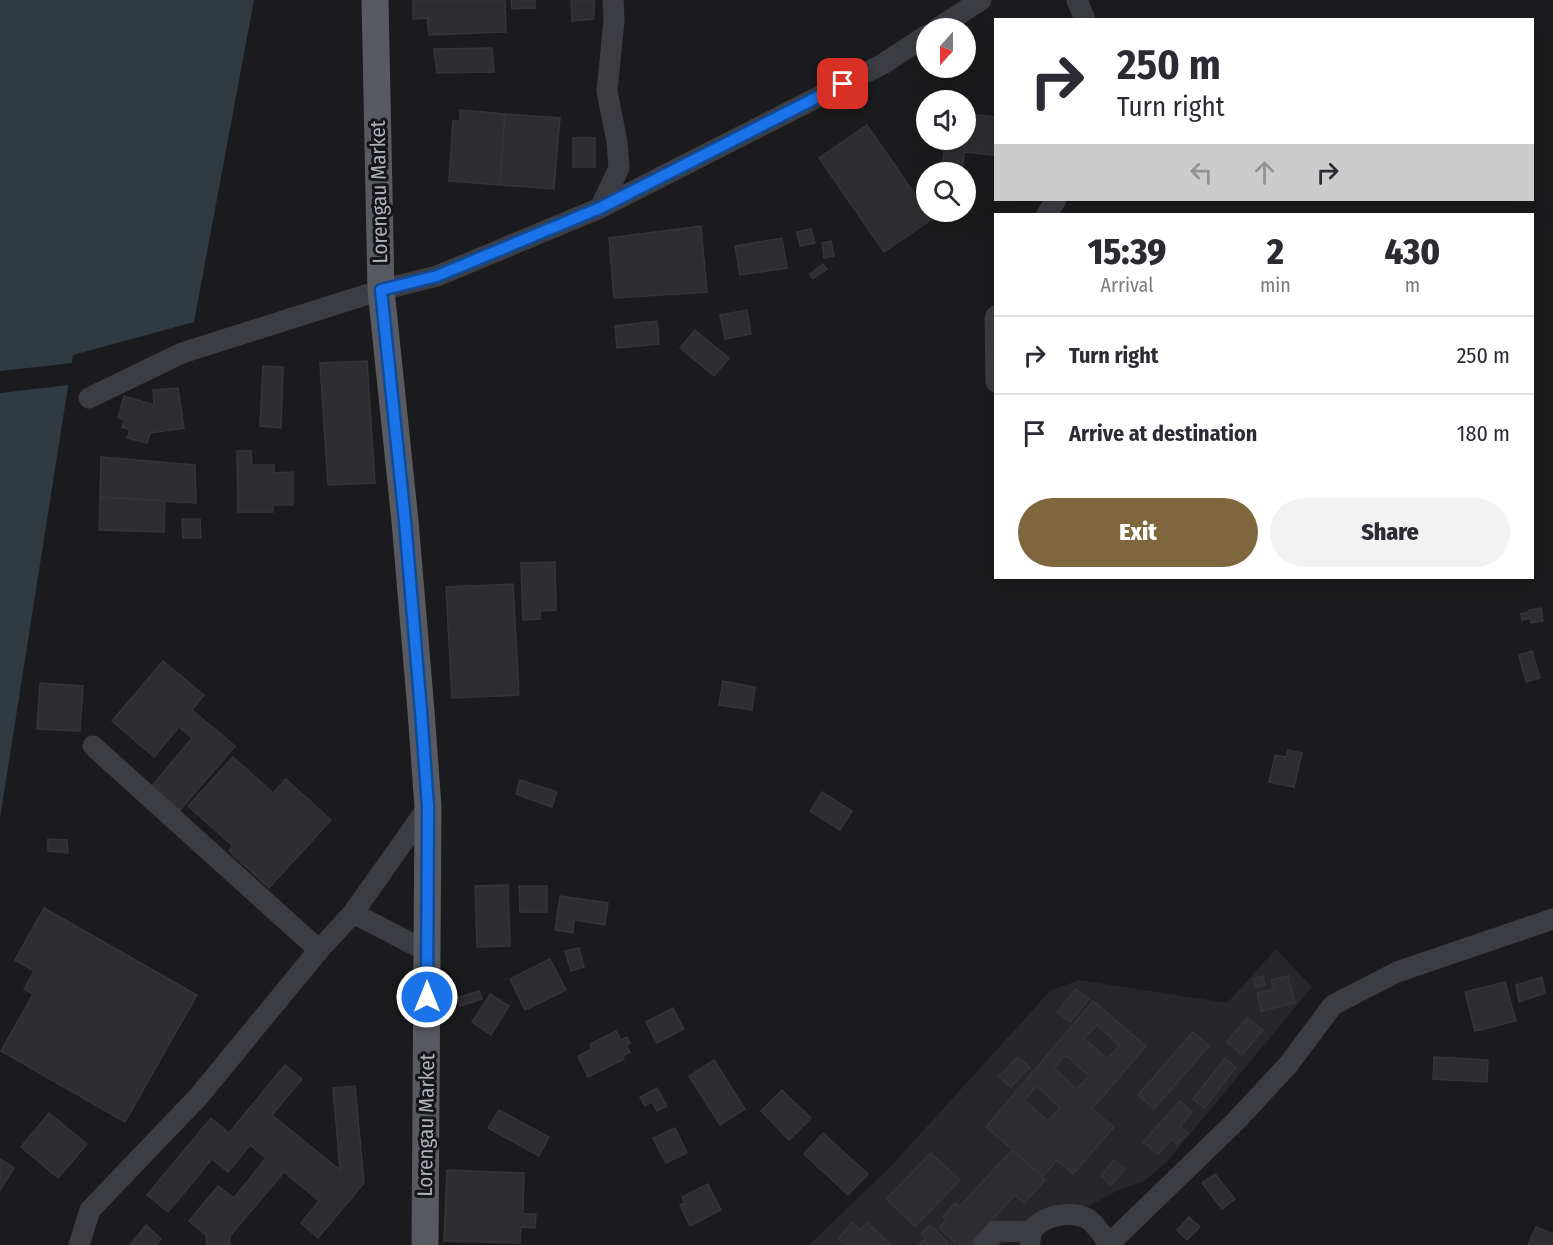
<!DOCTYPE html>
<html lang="en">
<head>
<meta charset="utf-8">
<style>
	:root { --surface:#fff; --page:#f2f2f3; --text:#2b2b33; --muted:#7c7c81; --line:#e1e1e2; --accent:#80663c }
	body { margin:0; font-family:"Fira Sans Condensed",sans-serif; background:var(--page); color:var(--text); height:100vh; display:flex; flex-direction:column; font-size:22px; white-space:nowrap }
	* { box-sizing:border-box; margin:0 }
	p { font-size:20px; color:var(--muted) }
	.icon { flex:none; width:33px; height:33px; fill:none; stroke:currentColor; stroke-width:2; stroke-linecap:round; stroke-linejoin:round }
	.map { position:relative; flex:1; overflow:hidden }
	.panel { position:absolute; left:994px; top:213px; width:540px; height:366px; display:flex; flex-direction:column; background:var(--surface); border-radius:0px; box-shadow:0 6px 24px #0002 }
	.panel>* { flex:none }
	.banner { position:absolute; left:994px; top:18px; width:540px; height:183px; border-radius:0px; box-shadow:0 6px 24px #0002; background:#fff; color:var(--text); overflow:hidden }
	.needle { width:39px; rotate:201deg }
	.buttons { position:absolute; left:916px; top:18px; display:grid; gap:12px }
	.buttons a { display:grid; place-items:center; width:60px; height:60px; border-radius:50%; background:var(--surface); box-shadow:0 6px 24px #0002; font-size:30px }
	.pin { position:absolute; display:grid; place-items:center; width:51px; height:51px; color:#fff; margin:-26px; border-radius:12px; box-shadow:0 3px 9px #0006 }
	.me { position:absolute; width:66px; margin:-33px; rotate:0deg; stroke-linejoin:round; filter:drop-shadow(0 0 4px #0008) }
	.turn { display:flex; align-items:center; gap:21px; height:126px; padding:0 24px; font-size:27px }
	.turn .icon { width:78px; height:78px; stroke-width:2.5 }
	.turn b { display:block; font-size:42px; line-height:51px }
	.lanes { display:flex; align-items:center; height:57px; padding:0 24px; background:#0003; justify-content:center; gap:30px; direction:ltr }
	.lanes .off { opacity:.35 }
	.eta { display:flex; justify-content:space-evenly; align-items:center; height:102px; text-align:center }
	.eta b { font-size:36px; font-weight:800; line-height:42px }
	.action { display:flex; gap:12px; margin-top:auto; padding:12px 24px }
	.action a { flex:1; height:69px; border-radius:36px; background:var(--accent); color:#fff; font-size:24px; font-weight:800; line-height:69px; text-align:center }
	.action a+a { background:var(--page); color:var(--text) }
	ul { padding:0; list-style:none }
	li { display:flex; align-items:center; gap:18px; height:78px; padding:0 24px; border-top:2px solid var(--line) }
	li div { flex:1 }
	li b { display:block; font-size:22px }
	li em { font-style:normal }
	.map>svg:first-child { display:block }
	.built { fill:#27272a }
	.water { fill:#313a41 }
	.pier { fill:#1b1b1d }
	.building { fill:#2e2e31; stroke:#353539; stroke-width:1.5; fill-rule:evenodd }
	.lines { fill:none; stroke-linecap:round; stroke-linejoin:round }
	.minor { stroke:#3c3d42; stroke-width:21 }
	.major { stroke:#585a61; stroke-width:27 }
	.route-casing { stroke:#114b97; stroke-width:15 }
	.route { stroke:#1a73e8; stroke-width:10 }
	.labels { text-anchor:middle; stroke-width:6; stroke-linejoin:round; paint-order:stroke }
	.street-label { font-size:21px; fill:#aeb3bc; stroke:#161618 }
</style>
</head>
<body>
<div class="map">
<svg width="1553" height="1245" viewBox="0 0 1553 1245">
	<rect width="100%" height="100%" fill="#1b1b1d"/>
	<path class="built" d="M1276,949L1312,987L1167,1162L1144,1181L1119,1190L1054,1224L1002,1245H809L891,1166L1050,991L1079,980L1227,1003Z"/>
	<path class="water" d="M0,0H254L194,322L73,355L0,818Z"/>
	<path class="pier" d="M73,363L68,385L0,393V371Z"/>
	<g class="building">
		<path d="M413,0H505L506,32L429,35L427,18L413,19Z"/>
		<path d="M511,0H535V8L512,9Z"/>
		<path d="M571,0H594V19L572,21Z"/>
		<path d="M492,48L494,72L437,73L434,49Z"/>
		<path d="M460,110L505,114L500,185L449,181L453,121H460Z"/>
		<path d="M505,114L560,118L554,189L500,185Z"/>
		<path d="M966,114L996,117L994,155L964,152L962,172H942L945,140H966Z"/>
		<path d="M867,125L932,219L884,252L819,158Z"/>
		<rect x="573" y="138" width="22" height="29"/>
		<path d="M701,226L707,292L614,298L609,238Z"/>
		<path d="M811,229L815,243L800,246L797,232Z"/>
		<path d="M782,238L787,268L740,275L735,246Z"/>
		<path d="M831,241L834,256L824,258L822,243Z"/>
		<path d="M823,264L827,269L813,279L810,274Z"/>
		<path d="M747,310L751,334L725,339L720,315Z"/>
		<path d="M657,321L659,344L617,348L615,326Z"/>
		<path d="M695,330L729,358L714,376L680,348Z"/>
		<path d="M367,361L375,483L328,485L320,363Z"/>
		<path d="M263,366L283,367L281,428L260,426Z"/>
		<path d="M178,388L184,428L150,433L147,443L127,438L130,430L122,427L125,420L118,417L124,396L154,405L153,390Z"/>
		<path d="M237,451H251L252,465H274V473L293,472V505H273V512H238Z"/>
		<path d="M101,457L195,465L196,503L100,497Z"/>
		<path d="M100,497L165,501L164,532L99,530Z"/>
		<path d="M182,519H200L201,538H183Z"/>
		<path d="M555,562L556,610L540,611V619L523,620L521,563Z"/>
		<path d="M513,584L519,695L452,698L446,587Z"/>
		<path d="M1541,608L1543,621L1531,623L1530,618L1522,620L1521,614L1529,612V610Z"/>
		<path d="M1532,651L1540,678L1526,682L1519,655Z"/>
		<path d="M163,661L204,695L192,710L235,746L180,810L152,786L192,738L179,727L154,757L112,721Z"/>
		<path d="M723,681L755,687L752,710L719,705Z"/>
		<path d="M40,683L83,686L80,731L37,729Z"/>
		<path d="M1288,750L1302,753L1294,787L1269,782L1275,755L1286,757Z"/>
		<path d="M233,757L273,793L286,779L331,820L269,888L229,851L233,846L188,806Z"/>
		<path d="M520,780L557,792L552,807L516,794Z"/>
		<path d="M822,792L852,811L840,830L810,811Z"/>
		<path d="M48,839L67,840L68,853L48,851Z"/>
		<path d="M508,885L510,946L477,947L475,886Z"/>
		<path d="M519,886H547V912H520Z"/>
		<path d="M560,896L608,903L605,925L574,920L573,933L555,930Z"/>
		<path d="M44,908L197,995L125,1122L1,1051L33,994L24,989L34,971L15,960Z"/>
		<path d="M579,948L584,967L571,971L565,951Z"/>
		<path d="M550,959L566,990L525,1010L510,979Z"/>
		<path d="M1263,976L1265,985L1256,987L1253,979Z"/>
		<path d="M1288,976L1295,1003L1261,1011L1257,993L1274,989L1271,980Z"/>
		<path d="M1542,977L1545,993L1519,1002L1516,985Z"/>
		<path d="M1505,982L1516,1021L1475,1031L1465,992Z"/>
		<path d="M1076,989L1089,999L1070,1022L1057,1012Z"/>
		<path d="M479,991L482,999L460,1006L457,998Z"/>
		<path d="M490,994L509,1006L491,1035L472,1022Z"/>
		<path d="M1093,1001L1146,1046L1092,1109L1114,1127L1073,1174L1057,1160L1043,1176L986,1127ZM1097,1025L1120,1046L1107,1059L1084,1038ZM1066,1055L1089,1076L1077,1089L1054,1068ZM1037,1086L1060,1108L1048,1121L1024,1100Z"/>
		<path d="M673,1008L684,1029L657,1043L646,1022Z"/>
		<path d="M1247,1018L1263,1030L1242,1055L1227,1042Z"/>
		<path d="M616,1031L621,1040L627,1037L630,1043L626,1046L630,1052L623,1056L624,1059L588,1077L578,1056L592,1049L590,1044Z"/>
		<path d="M1193,1032L1209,1046L1154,1109L1138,1095Z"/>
		<path d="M1018,1057L1030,1067L1011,1087L999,1077Z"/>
		<path d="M1434,1057L1488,1060L1487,1082L1433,1079Z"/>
		<path d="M1225,1058L1236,1067L1204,1108L1193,1099Z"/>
		<path d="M714,1060L745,1109L720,1125L689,1076Z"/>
		<path d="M285,1065L302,1079L272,1115L340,1170L333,1088L355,1086L364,1183L318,1238L301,1223L319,1201L284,1172L230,1236V1245H207L206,1235L189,1221L218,1186L234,1198L266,1158L250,1145L228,1172L212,1159L168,1212L147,1195L211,1118L229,1133Z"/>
		<path d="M657,1088L667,1106L657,1111L652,1102L645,1106L640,1097Z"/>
		<path d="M782,1090L811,1118L789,1140L761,1111Z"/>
		<path d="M1180,1101L1192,1112L1180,1126L1188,1133L1177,1144L1172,1139L1158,1154L1143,1142Z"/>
		<path d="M499,1110L549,1137L539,1156L488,1128Z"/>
		<path d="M49,1113L87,1144L58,1178L21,1147Z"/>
		<path d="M675,1128L687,1153L666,1163L653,1138Z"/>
		<path d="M823,1133L868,1174L848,1195L804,1154Z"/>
		<path d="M1012,1150L1045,1180L1024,1203L1015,1195L969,1245H958L939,1228L946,1220L943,1216L955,1203L959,1207Z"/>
		<path d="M931,1153L960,1180L915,1226L886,1199Z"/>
		<path d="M0,1159L14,1168L0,1190Z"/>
		<path d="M1114,1160L1125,1169L1111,1185L1101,1176Z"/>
		<path d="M447,1170L524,1173L523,1214H536L535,1228L521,1227L520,1243L444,1241Z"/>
		<path d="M1215,1174L1235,1199L1222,1209L1202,1183Z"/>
		<path d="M708,1184L721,1210L690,1226L680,1205L685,1203L682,1197Z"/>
		<path d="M1189,1217L1200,1227L1187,1240L1177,1230Z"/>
		<path d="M852,1223L861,1230L867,1223L892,1245H845L838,1239Z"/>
		<path d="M146,1225L161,1239L156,1245H130Z"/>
		<path d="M930,1225L951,1245H919L926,1238L921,1234Z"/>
		<path d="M1536,1227L1553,1234V1245H1528Z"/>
	</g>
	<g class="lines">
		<g class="minor">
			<path d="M1077,0L1085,20"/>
			<path d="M938,28L981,0"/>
			<path d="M600,208L619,168L617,142L607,91L614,20L613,0"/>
			<path d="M1047,214L1056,200"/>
			<path d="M996,316L995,319L996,382"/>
			<path d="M89,398L182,353L381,290L437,276L600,208L883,64L927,35"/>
			<path d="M93,746L319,950"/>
			<path d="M353,913L428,952"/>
			<path d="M79,1245L90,1210L199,1096L319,950L353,913L428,807"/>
			<path d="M983,1245L996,1231L1031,1232"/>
			<path d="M1030,1245C1030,1241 1030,1235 1032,1231C1042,1215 1072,1210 1088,1219C1097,1225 1103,1236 1109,1245"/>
			<path d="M1108,1245L1236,1121L1288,1065L1333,1005L1397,972L1553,919"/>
		</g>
		<path class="major" d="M375,0L381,290L405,521L421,711L428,807L425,1245"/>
	</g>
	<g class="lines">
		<g class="route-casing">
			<path id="route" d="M427,997L428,807L421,711L405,521L381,290L437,276L600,208L843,84"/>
		</g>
		<use href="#route" class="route"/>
	</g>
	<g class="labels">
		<g class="street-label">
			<text transform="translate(379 192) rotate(-91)" y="7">Lorengau Market</text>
			<text transform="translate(426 1125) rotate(-89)" y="7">Lorengau Market</text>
		</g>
	</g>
</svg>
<div class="buttons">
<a><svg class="needle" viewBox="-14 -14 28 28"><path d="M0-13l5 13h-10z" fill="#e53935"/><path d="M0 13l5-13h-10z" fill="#7c7c81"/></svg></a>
<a><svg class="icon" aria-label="sound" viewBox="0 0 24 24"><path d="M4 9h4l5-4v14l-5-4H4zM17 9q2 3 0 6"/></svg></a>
<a><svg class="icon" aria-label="search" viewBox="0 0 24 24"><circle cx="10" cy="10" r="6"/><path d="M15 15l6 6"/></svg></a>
</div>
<div class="pin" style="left:843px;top:84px;background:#d93025"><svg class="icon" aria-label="arrive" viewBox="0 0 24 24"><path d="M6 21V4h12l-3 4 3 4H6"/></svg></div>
<svg class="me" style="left:427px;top:997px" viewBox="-20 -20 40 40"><circle r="17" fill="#1a73e8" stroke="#fff" stroke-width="3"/><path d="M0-11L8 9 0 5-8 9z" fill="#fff"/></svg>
<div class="banner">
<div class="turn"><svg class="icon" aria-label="right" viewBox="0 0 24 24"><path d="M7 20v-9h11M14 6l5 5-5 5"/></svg><div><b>250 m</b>Turn right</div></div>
<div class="lanes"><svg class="icon off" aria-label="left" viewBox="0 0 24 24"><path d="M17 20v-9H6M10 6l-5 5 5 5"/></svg><svg class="icon off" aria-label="ahead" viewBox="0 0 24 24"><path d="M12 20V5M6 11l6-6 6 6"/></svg><svg class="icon" aria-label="right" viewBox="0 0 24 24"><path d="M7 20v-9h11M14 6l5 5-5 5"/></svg></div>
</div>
<section class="panel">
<div class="eta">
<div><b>15:39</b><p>Arrival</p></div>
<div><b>2</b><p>min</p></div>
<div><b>430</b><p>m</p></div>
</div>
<ul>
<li><svg class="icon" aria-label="right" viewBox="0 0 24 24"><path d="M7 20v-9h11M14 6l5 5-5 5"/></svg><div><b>Turn right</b></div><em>250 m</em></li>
<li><svg class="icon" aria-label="arrive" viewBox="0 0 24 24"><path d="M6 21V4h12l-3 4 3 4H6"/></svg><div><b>Arrive at destination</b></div><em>180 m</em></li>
</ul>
<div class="action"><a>Exit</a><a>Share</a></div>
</section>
</div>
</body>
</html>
